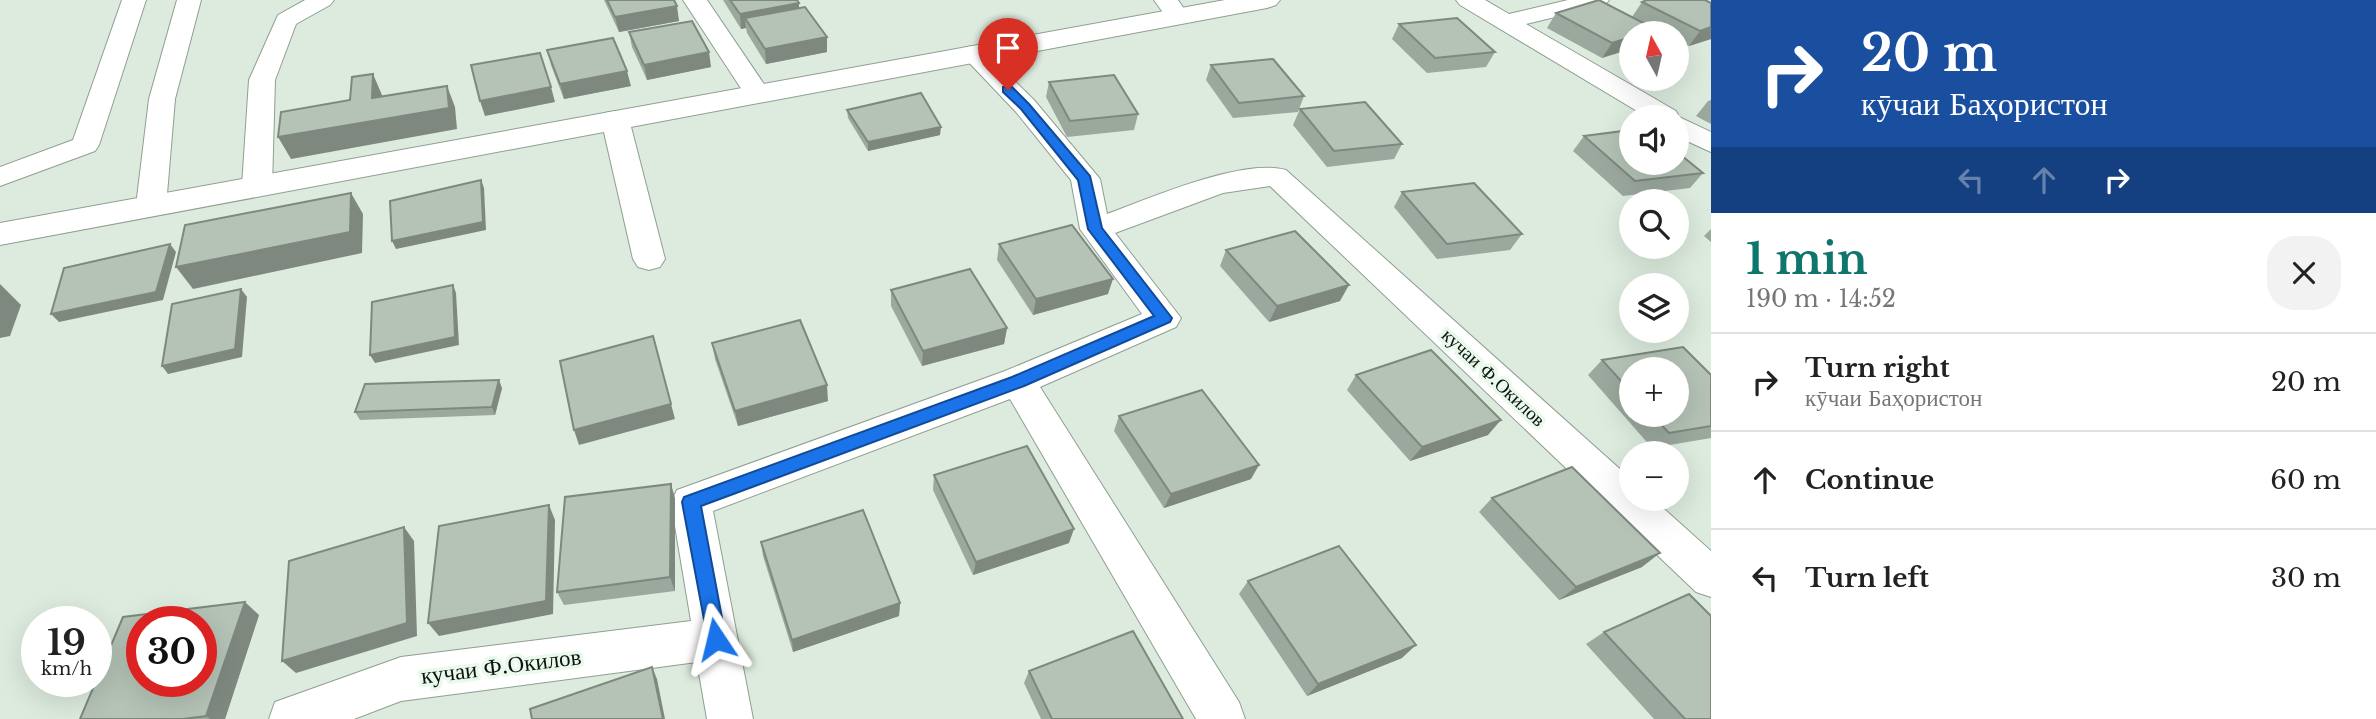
<!DOCTYPE html>
<html lang="en">
<head>
<meta charset="utf-8">
<style>
	:root { --surface:#fff; --page:#f2f2f2; --text:#222; --muted:#767676; --line:#e0e0e0; --accent:#0f766e }
	body { margin:0; font-family:"Libre Baskerville",serif; background:var(--page); color:var(--text); height:100vh; display:flex; flex-direction:column; font-size:26px; white-space:nowrap }
	* { box-sizing:border-box; margin:0 }
	p { font-size:23px; color:var(--muted) }
	.icon { flex:none; width:38px; height:38px; fill:none; stroke:currentColor; stroke-width:2; stroke-linecap:round; stroke-linejoin:round }
	.map { position:relative; flex:1; overflow:hidden }
	.side { display:flex; flex-direction:column; background:var(--surface); width:665px }
	.side>* { flex:none }
	.hud { background:#1a4fa0; color:#fff; overflow:hidden }
	.needle { width:46px; rotate:352deg }
	.fabs { position:absolute; left:1619px; top:21px; display:grid; gap:14px }
	.fabs a { display:grid; place-items:center; width:70px; height:70px; border-radius:50%; background:var(--surface); box-shadow:0 7px 28px #0002; font-size:35px }
	.speed { position:absolute; left:21px; top:606px; display:flex; gap:14px; font-size:35px; font-weight:700; text-align:center }
	.speed>* { display:grid; place-content:center; width:91px; height:91px; border-radius:50%; background:var(--surface); box-shadow:0 7px 28px #0002; line-height:1 }
	.speed small { font-size:18px; font-weight:400 }
	.speed .limit { border:10px solid #d22; background:#fff; color:#111 }
	.pin { position:absolute; display:grid; place-items:center; width:60px; height:60px; color:#fff; margin:-72px -30px; border-radius:50% 50% 50% 0; rotate:-45deg; box-shadow:0 0 7px #0007 }
	.pin .icon { rotate:45deg }
	.me { position:absolute; width:77px; margin:-38px; rotate:350deg; stroke-linejoin:round; filter:drop-shadow(0 0 5px #0008) }
	.turn { display:flex; align-items:center; gap:24px; height:147px; padding:0 35px; font-size:32px }
	.turn .icon { width:91px; height:91px; stroke-width:2.5 }
	.turn b { display:block; font-size:49px; line-height:60px }
	.lanes { display:flex; align-items:center; height:66px; padding:0 35px; background:#0003; justify-content:center; gap:35px; direction:ltr }
	.lanes .off { opacity:.35 }
	.round { display:grid; place-items:center; flex:none; width:74px; height:74px; border-radius:28px; background:var(--page) }
	.summary { display:flex; align-items:center; justify-content:space-between; height:119px; padding:0 35px }
	h1 { font-size:42px; font-weight:700; line-height:52px; color:var(--accent) }
	ul { padding:0; list-style:none }
	li { display:flex; align-items:center; gap:21px; height:98px; padding:0 35px; border-top:2px solid var(--line) }
	li div { flex:1 }
	li b { display:block; font-size:26px }
	li em { font-style:normal }
	main { display:flex; flex:1; min-height:0 }
	.map>svg:first-child { display:block }
	.lines { fill:none; stroke-linecap:round; stroke-linejoin:round }
	.minor-casing { stroke:#909e92; stroke-width:2 }
	.major-casing { stroke:#909e92; stroke-width:2 }
	.minor { fill:#fff; fill-rule:evenodd }
	.major { fill:#fff; fill-rule:evenodd }
	.wall { fill:#9ba89d; fill-rule:evenodd }
	.shaded-wall { fill:#7e887f }
	.building { fill:#b4c3b6; stroke:#7e887f; stroke-width:2; fill-rule:evenodd }
	.route { fill:#1a73e8; stroke:#114b97; stroke-width:2 }
	.labels { text-anchor:middle; stroke-width:7; stroke-linejoin:round; paint-order:stroke }
	.street-label { font-size:19px; fill:#0e130f; stroke:#e9f9eb }
	.near-street-label { font-size:23px; fill:#0e130f; stroke:#e9f9eb }
</style>
</head>
<body>
<main>
<div class="map">
<svg width="1711" height="719" viewBox="0 0 1711 719">
	<rect width="100%" height="100%" fill="#dcebde"/>
	<g class="lines">
		<g class="minor-casing">
			<g id="minor">
				<path d="M122,0H146L99,145L95,151L0,186V167L73,140Z"/>
				<path d="M177,0H201L175,99L166,206L162,213L151,216L140,213L136,206L149,99Z"/>
				<path d="M305,0H334L330,5L296,24L275,80L272,186L267,193L257,195L247,193L242,186L249,80L278,15Z"/>
				<path d="M683,0H707L770,93L766,99L757,101L748,99Z"/>
				<path d="M1154,0H1178L1189,16L1185,21H1169Z"/>
				<path d="M1456,0H1485L1509,14L1568,0H1609L1605,5L1526,24L1676,111L1679,117L1711,132V152L1676,136V117H1647L1460,5Z"/>
				<path d="M972,46L981,48L1034,100L1095,173L1100,179L1107,214C1151,198 1242,158 1286,170L1631,479V499H1653L1711,551V597L1696,592L1270,186L1223,193L1115,233L1181,318L1176,327L1040,387L1239,702L1245,719H1196L1010,399L713,511L753,719H707L697,662L401,701L354,719H269L275,702L401,657L691,621L671,502L677,490L1005,371L1142,314L1080,229L1071,180L1016,112L960,53L963,48Z"/>
				<path d="M615,111L625,113L629,119L665,259L660,267L649,270L638,267L633,259L601,119L605,113Z"/>
			</g>
		</g>
		<g class="major-casing">
			<path id="major" d="M1225,0H1280L1276,5L1267,8L0,245V223Z"/>
		</g>
		<use href="#minor" class="minor"/>
		<use href="#major" class="major"/>
	</g>
	<g class="wall">
		<path d="M604,0H674L679,21L619,32Z"/>
		<path d="M723,0H797L799,8L827,37V52L766,64L747,33L746,28L741,29Z"/>
		<path d="M1642,2L1711,3V39L1689,46L1676,40V33H1664L1632,17Z"/>
		<path d="M1556,13L1655,29L1653,33H1631L1602,58L1547,28Z"/>
		<path d="M1399,24L1495,52L1486,67L1427,73L1392,39Z"/>
		<path d="M629,32L711,67L647,80L632,47Z"/>
		<path d="M547,50L631,86L564,99L551,65Z"/>
		<path d="M1211,65L1304,96L1298,112L1233,118L1206,80Z"/>
		<path d="M1049,82L1138,114L1134,130L1067,137L1046,97Z"/>
		<path d="M1711,100V124L1696,116L1708,101Z"/>
		<path d="M1300,109L1402,144L1394,159L1327,167L1293,125Z"/>
		<path d="M847,110L940,135L868,151L848,118Z"/>
		<path d="M1584,136L1703,173L1690,188L1623,196L1573,151Z"/>
		<path d="M1402,192L1522,234L1510,250L1437,259L1394,207Z"/>
		<path d="M1711,229V242L1704,236Z"/>
		<path d="M999,244L1108,294L1033,315L997,260Z"/>
		<path d="M1226,250L1340,301L1269,322L1220,266Z"/>
		<path d="M891,290L1007,328L1004,344L922,366L891,306Z"/>
		<path d="M712,343L828,401L738,426L715,359Z"/>
		<path d="M1602,360L1711,375V438L1652,448L1588,375ZM1631,369L1676,415H1631Z"/>
		<path d="M1356,375L1488,435L1410,461L1347,390Z"/>
		<path d="M502,388L495,415L360,420L355,412Z"/>
		<path d="M1119,416L1251,479L1164,508L1114,431Z"/>
		<path d="M934,475L1069,543L973,575L933,490Z"/>
		<path d="M675,498V591L564,605L557,592Z"/>
		<path d="M1492,498L1642,567L1559,600L1479,512Z"/>
		<path d="M761,542L900,603L899,616L793,652L763,556Z"/>
		<path d="M1248,581L1402,658L1307,696L1239,594Z"/>
		<path d="M259,615L225,719H80Z"/>
		<path d="M1604,632L1711,719H1654L1586,644Z"/>
		<path d="M1029,671L1183,719H1041L1024,683Z"/>
	</g>
	<g class="shaded-wall">
		<path d="M799,3V18H745L746,28L741,29L740,14Z"/>
		<path d="M677,6L679,21L619,32L615,17Z"/>
		<path d="M1711,27V39L1689,46L1700,31Z"/>
		<path d="M827,37V52L766,64L765,49Z"/>
		<path d="M1631,37V49L1602,58L1612,43Z"/>
		<path d="M709,52L711,67L647,80L644,65Z"/>
		<path d="M627,71L631,86L564,99L560,84Z"/>
		<path d="M373,74L382,95V119L447,86L455,107L457,129L291,159L278,137L372,98Z"/>
		<path d="M551,87L555,102L485,116L480,101Z"/>
		<path d="M941,127L940,135L868,151V142Z"/>
		<path d="M481,180L484,188L486,230L396,249L392,241Z"/>
		<path d="M351,193L363,214L362,253L193,289L176,267Z"/>
		<path d="M170,244L176,252L163,300L59,322L51,314Z"/>
		<path d="M1113,279L1108,294L1033,315L1036,299Z"/>
		<path d="M0,284L21,305L10,336L0,338Z"/>
		<path d="M453,285L456,293L459,345L375,363L370,355Z"/>
		<path d="M1349,285L1340,301L1269,322L1277,306Z"/>
		<path d="M241,289L247,297L242,357L168,374L162,366Z"/>
		<path d="M1007,328L1004,344L922,366L923,351Z"/>
		<path d="M499,380L502,388L495,415L492,407Z"/>
		<path d="M827,385L828,401L738,426L735,411Z"/>
		<path d="M671,404L675,419L579,445L574,430Z"/>
		<path d="M1501,420L1488,435L1410,461L1422,447Z"/>
		<path d="M1259,465L1251,479L1164,508L1171,494Z"/>
		<path d="M671,484L675,498V591L670,577Z"/>
		<path d="M549,505L555,520L553,614L439,636L428,623Z"/>
		<path d="M404,527L414,541L417,636L296,673L282,661Z"/>
		<path d="M1074,529L1069,543L973,575L976,562Z"/>
		<path d="M1660,553L1642,567L1559,600L1576,587Z"/>
		<path d="M245,602L259,615L225,719H210L206,716Z"/>
		<path d="M900,603L899,616L793,652L792,640Z"/>
		<path d="M1416,645L1402,658L1307,696L1318,684Z"/>
		<path d="M652,667L657,679L665,719H663Z"/>
	</g>
	<g class="building">
		<path d="M607,0H674L677,6L615,17Z"/>
		<path d="M730,0H797L799,3L740,14Z"/>
		<path d="M1599,0L1655,29L1643,33H1631V37L1612,43L1556,13Z"/>
		<path d="M1647,0H1705L1711,3V27L1700,31L1642,2Z"/>
		<path d="M805,7L827,37L765,49L745,18Z"/>
		<path d="M1457,18L1495,52L1435,58L1399,24Z"/>
		<path d="M692,21L709,52L644,65L629,32Z"/>
		<path d="M613,38L627,71L560,84L547,50Z"/>
		<path d="M540,53L551,87L480,101L471,65Z"/>
		<path d="M1273,59L1304,96L1239,103L1211,65Z"/>
		<path d="M373,74L372,98L447,86L449,108L278,137L281,112L350,100L352,77Z"/>
		<path d="M1114,75L1138,114L1070,121L1049,82Z"/>
		<path d="M921,93L941,127L868,142L847,110Z"/>
		<path d="M1365,102L1402,144L1334,151L1300,109Z"/>
		<path d="M1631,130V163H1676V151L1703,173L1635,181L1584,136Z"/>
		<path d="M481,180L483,222L392,241L390,201Z"/>
		<path d="M1474,183L1522,234L1447,244L1402,192Z"/>
		<path d="M351,193L350,232L176,267L185,225Z"/>
		<path d="M1072,225L1113,279L1036,299L999,244Z"/>
		<path d="M1295,231L1349,285L1277,306L1226,250Z"/>
		<path d="M170,244L156,292L51,314L64,268Z"/>
		<path d="M970,269L1007,328L923,351L891,290Z"/>
		<path d="M453,285L455,337L370,355L372,302Z"/>
		<path d="M241,289L235,349L162,366L172,304Z"/>
		<path d="M800,320L827,385L735,411L712,343Z"/>
		<path d="M653,336L671,404L574,430L560,361Z"/>
		<path d="M1683,347L1711,375V426L1669,433L1652,415H1676V369H1631V392L1602,360Z"/>
		<path d="M1431,350L1501,420L1422,447L1356,375Z"/>
		<path d="M499,380L492,407L355,412L365,384Z"/>
		<path d="M1202,390L1259,465L1171,494L1119,416Z"/>
		<path d="M1027,446L1074,529L976,562L934,475Z"/>
		<path d="M1572,467L1660,553L1576,587L1492,498Z"/>
		<path d="M671,484L670,577L557,592L565,497Z"/>
		<path d="M549,505L546,601L428,623L439,526Z"/>
		<path d="M863,510L900,603L792,640L761,542Z"/>
		<path d="M404,527L407,623L282,661L289,561Z"/>
		<path d="M1339,546L1416,645L1318,684L1248,581Z"/>
		<path d="M1689,594L1711,616V719H1685L1604,632Z"/>
		<path d="M245,602L206,716L183,719H80L123,617ZM142,621H201V681H142Z"/>
		<path d="M1133,631L1183,719H1052L1029,671Z"/>
		<path d="M652,667L663,719H532L530,709Z"/>
	</g>
	<path class="route" d="M1003,87H1012L1029,104L1090,176L1102,228L1172,318L1170,322L1024,386L701,506L726,639L723,646L716,649L709,646L682,502L684,497L1012,377L1154,316L1088,229L1078,180L1021,109L1003,92Z"/>
	<g class="labels">
		<g class="street-label">
			<text transform="translate(1494 377) rotate(43)" y="7">кучаи Ф.Окилов</text>
		</g>
		<g class="near-street-label">
			<text transform="translate(501 666) rotate(-7)" y="8">кучаи Ф.Окилов</text>
		</g>
	</g>
</svg>
<div class="fabs">
<a><svg class="needle" viewBox="-14 -14 28 28"><path d="M0-13l5 13h-10z" fill="#e53935"/><path d="M0 13l5-13h-10z" fill="#767676"/></svg></a>
<a><svg class="icon" aria-label="sound" viewBox="0 0 24 24"><path d="M4 9h4l5-4v14l-5-4H4zM17 9q2 3 0 6"/></svg></a>
<a><svg class="icon" aria-label="search" viewBox="0 0 24 24"><circle cx="10" cy="10" r="6"/><path d="M15 15l6 6"/></svg></a>
<a><svg class="icon" aria-label="layers" viewBox="0 0 24 24"><path d="M12 4l9 5-9 5-9-5zM3 14l9 5 9-5"/></svg></a>
<a>+</a>
<a>−</a>
</div>
<div class="speed"><div>19<small>km/h</small></div><div class="limit">30</div></div>
<div class="pin" style="left:1008px;top:90px;background:#d93025"><svg class="icon" aria-label="arrive" viewBox="0 0 24 24"><path d="M6 21V4h12l-3 4 3 4H6"/></svg></div>
<svg class="me" style="left:716px;top:639px" viewBox="-20 -20 40 40"><path d="M0-17L14 15 0 8-14 15z" fill="#1a73e8" stroke="#fff" stroke-width="4"/></svg>
</div>
<section class="side">
<div class="hud">
<div class="turn"><svg class="icon" aria-label="right" viewBox="0 0 24 24"><path d="M7 20v-9h11M14 6l5 5-5 5"/></svg><div><b>20 m</b>кӯчаи Баҳористон</div></div>
<div class="lanes"><svg class="icon off" aria-label="left" viewBox="0 0 24 24"><path d="M17 20v-9H6M10 6l-5 5 5 5"/></svg><svg class="icon off" aria-label="ahead" viewBox="0 0 24 24"><path d="M12 20V5M6 11l6-6 6 6"/></svg><svg class="icon" aria-label="right" viewBox="0 0 24 24"><path d="M7 20v-9h11M14 6l5 5-5 5"/></svg></div>
</div>
<div class="summary"><div><h1>1 min</h1><p>190 m · 14:52</p></div><a class="round"><svg class="icon" aria-label="close" viewBox="0 0 24 24"><path d="M6 6l12 12M18 6L6 18"/></svg></a></div>
<ul>
<li><svg class="icon" aria-label="right" viewBox="0 0 24 24"><path d="M7 20v-9h11M14 6l5 5-5 5"/></svg><div><b>Turn right</b><p>кӯчаи Баҳористон</p></div><em>20 m</em></li>
<li><svg class="icon" aria-label="ahead" viewBox="0 0 24 24"><path d="M12 20V5M6 11l6-6 6 6"/></svg><div><b>Continue</b></div><em>60 m</em></li>
<li><svg class="icon" aria-label="left" viewBox="0 0 24 24"><path d="M17 20v-9H6M10 6l-5 5 5 5"/></svg><div><b>Turn left</b></div><em>30 m</em></li>
</ul>
</section>
</main>
</body>
</html>
